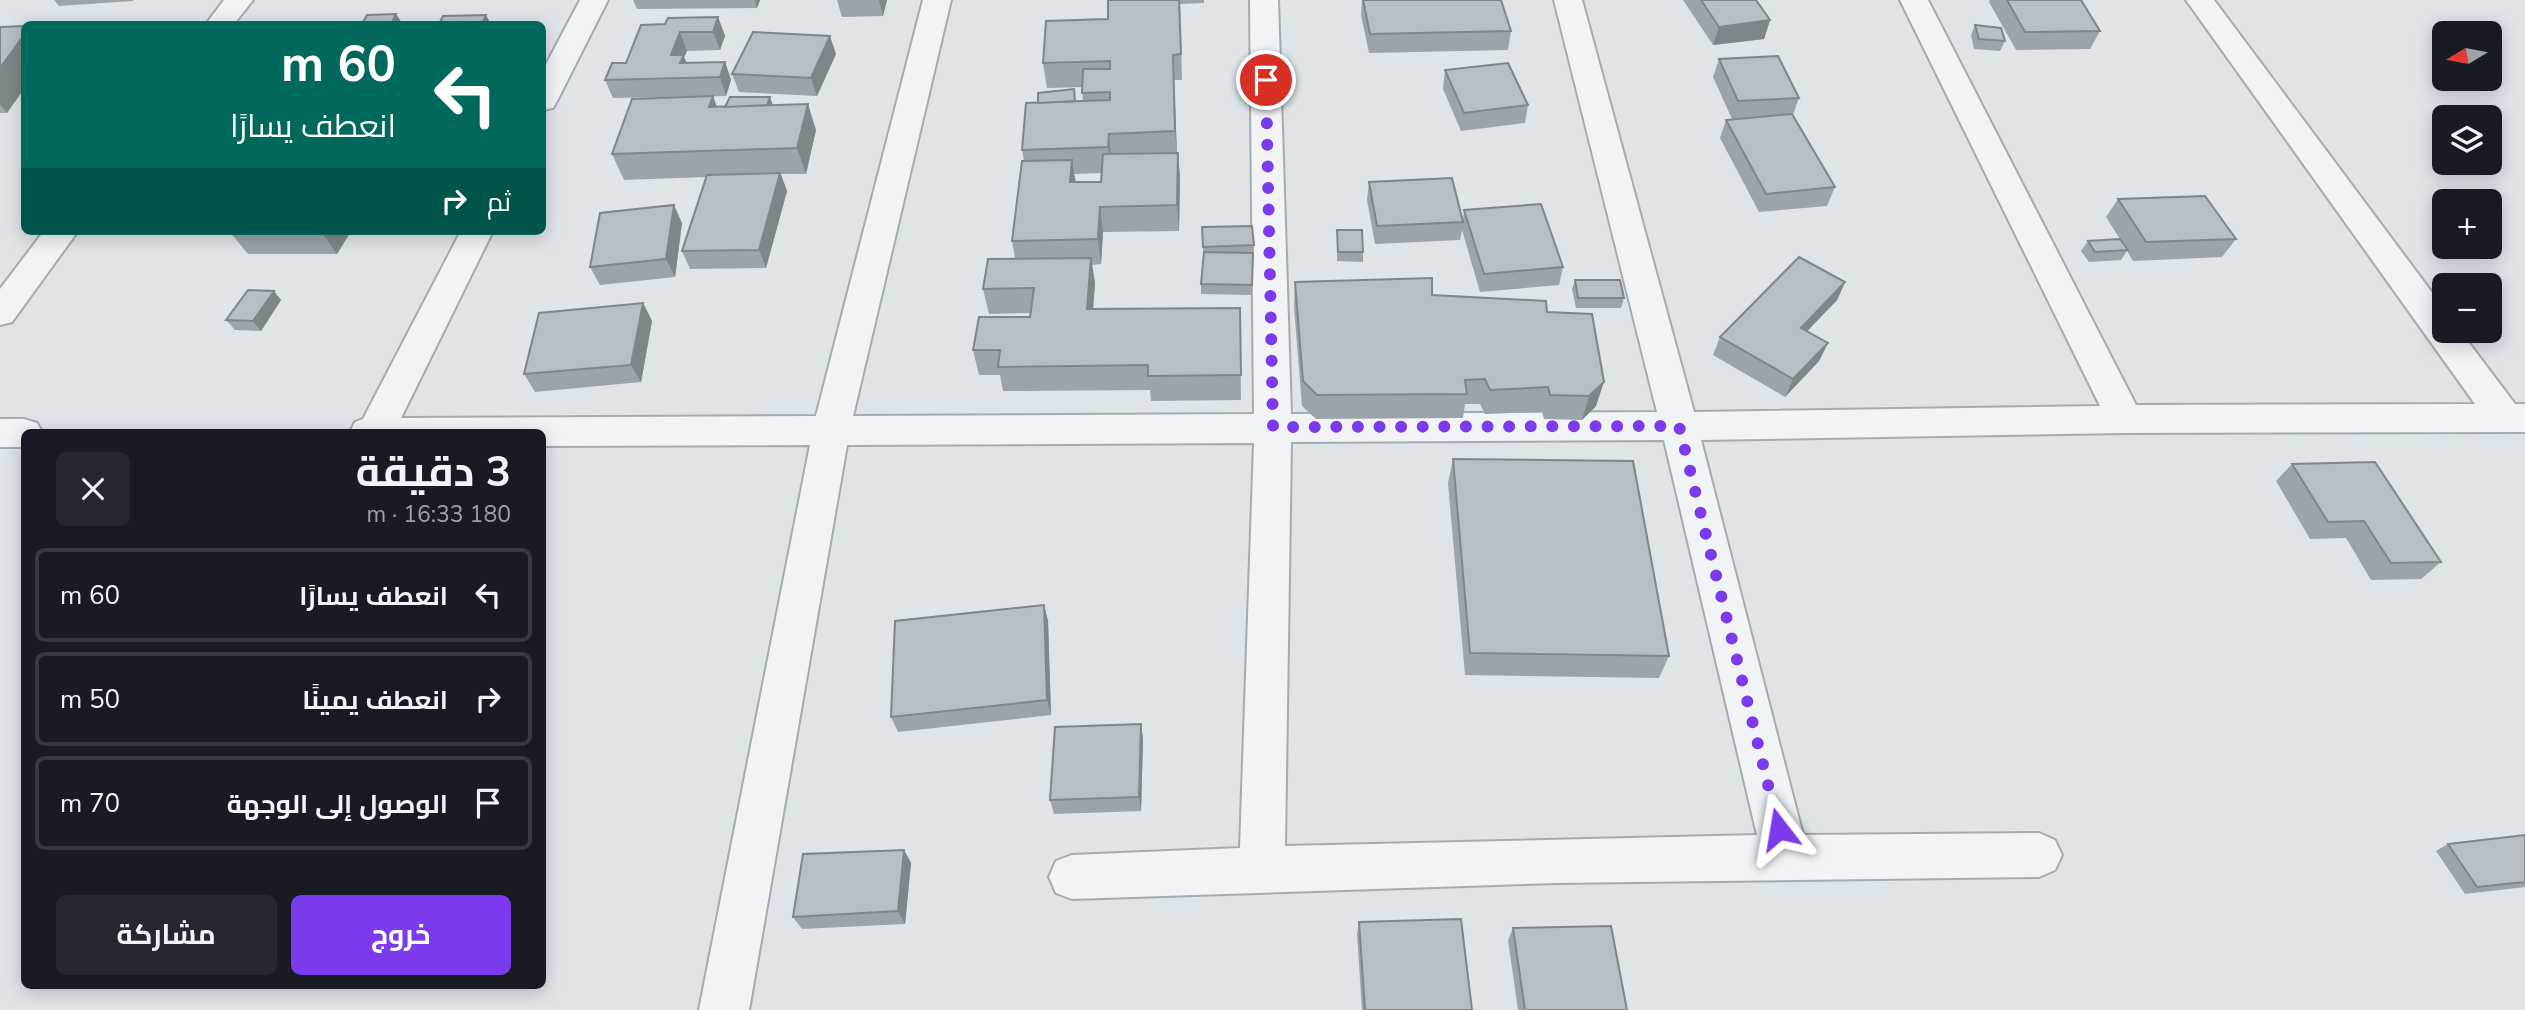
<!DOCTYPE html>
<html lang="ar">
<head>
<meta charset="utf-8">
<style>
	:root { --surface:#171b24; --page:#242831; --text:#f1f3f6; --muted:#9ea1a6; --line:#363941; --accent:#7c3aed }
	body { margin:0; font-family:"Nunito Sans",Cairo,sans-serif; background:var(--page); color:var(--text); direction:rtl; height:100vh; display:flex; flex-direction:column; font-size:26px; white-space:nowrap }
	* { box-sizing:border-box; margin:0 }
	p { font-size:23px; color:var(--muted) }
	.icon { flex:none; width:38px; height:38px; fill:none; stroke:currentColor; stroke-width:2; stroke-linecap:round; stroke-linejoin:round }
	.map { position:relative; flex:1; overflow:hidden; direction:ltr }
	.panel { position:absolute; left:21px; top:429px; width:525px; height:560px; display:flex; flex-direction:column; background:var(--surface); border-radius:10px; box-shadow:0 4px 18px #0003; direction:rtl }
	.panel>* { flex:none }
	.hud { position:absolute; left:21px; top:21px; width:525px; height:214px; border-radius:10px; box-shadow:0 4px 18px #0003; direction:rtl; background:#00695c; color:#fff; overflow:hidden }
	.needle { width:46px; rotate:260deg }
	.fabs { position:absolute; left:2432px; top:21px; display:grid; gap:14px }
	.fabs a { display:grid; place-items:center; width:70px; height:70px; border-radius:10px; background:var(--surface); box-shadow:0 4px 18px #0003; font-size:35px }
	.pin { position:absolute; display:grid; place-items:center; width:60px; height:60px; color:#fff; margin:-30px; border:4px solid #fff; border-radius:50%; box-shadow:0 2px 7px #0007 }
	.me { position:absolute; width:77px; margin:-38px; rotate:346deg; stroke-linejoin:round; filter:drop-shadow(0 0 5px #0008) }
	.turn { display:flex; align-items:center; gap:24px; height:147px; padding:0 35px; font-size:32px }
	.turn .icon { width:91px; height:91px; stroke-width:2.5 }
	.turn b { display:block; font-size:49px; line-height:60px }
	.then { display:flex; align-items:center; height:66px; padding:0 35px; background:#0003; gap:14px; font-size:26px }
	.round { display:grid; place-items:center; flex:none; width:74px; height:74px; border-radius:10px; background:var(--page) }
	.summary { display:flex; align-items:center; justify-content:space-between; height:119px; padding:0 35px }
	h1 { font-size:42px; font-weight:700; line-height:52px }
	.primary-button { display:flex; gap:14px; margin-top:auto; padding:14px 35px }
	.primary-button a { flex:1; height:80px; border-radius:10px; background:var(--accent); color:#fff; font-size:28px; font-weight:700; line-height:80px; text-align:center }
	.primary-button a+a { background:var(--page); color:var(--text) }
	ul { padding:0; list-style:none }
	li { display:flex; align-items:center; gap:21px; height:94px; margin:0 14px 10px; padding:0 21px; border:4px solid var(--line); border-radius:10px }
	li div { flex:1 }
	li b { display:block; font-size:26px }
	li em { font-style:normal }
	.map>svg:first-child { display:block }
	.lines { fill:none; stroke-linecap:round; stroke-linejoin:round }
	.minor-casing { stroke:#a3acb2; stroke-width:4 }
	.minor { fill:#f1f4f6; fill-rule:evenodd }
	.wall { fill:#9ca4a9; fill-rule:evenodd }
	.shaded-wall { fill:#7f8689 }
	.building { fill:#b5bfc4; stroke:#7f8689; stroke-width:2 }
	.route { stroke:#7c3aed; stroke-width:12; stroke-dasharray:0 21.6 }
</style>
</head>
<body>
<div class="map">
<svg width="2525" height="1010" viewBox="0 0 2525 1010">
	<rect width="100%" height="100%" fill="#dee4e8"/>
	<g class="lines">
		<g class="minor-casing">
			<g id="minor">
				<path d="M224,0H253L234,24H206Z"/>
				<path d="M580,0H608L557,101L553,108L542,110V72Z"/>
				<path d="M923,0H951L853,416L1254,414L1250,0H1278L1291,414L1657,412L1554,0H1582L1694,412L2100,406L1900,0H1928L2136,405L2475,404L2186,0H2214L2445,310V331H2460L2515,404H2525V432L2125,433L1701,440L1803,835L2039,833L2055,840L2062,855L2055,870L2039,877L1556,883L1072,899L1056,893L1049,877L1056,861L1072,855L1240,848L1254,443L847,445L749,1010H699L810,445L542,446V432H350L355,422L363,419L461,231H493L401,418L816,416ZM1664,440L1757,835L1285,846L1291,442Z"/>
				<path d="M44,231H78L12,322L0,325V289Z"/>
				<path d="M0,419H24L37,423L42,432H24V447H0Z"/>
			</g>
		</g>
		<use href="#minor" class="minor"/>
	</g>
	<g class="wall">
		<path d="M54,0H134L133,1L59,6Z"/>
		<path d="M633,0H760L757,8L637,9Z"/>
		<path d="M837,0H887L883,16L842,17Z"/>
		<path d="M1108,0H1204V3L1180,4L1182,80H1174L1177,153H1178L1180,178L1179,231L1103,232L1101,264L1092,265L1095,283L1093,309L1240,308L1241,400L1151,401L1150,390L1003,391L1000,375H979L973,350L1030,317L1031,313L989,314L983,289L1015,258L1012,241L1024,161L1022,150L1075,101H1083L1082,87L1047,88L1043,63L1108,19ZM1102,173L1101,182H1076L1074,174Z"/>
		<path d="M1362,0H1501L1511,31L1508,50L1369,53L1361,15Z"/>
		<path d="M1683,0H1756L1770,20L1764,39L1713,45Z"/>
		<path d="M1990,0H2081L2100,31L2090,49L2016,50L1989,2Z"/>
		<path d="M718,17L725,36L720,50L687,51L684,57L687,63L725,62L731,80L726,96L613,98L605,80L626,63L665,24Z"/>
		<path d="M1975,25L2005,41L2000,51L1974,49L1971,35Z"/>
		<path d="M0,27L7,113H0Z"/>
		<path d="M836,54L817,96L739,92L732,74Z"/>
		<path d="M1719,59L1799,98L1793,115L1835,187L1827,206L1759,212L1720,138L1726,120L1732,119L1713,77Z"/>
		<path d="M1445,70L1528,105L1525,123L1461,131L1443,89Z"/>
		<path d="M713,96L717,107H725L770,97L773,105L816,130L806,174H781L787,191L766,268L690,269L682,251L706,177L624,180L612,154Z"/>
		<path d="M1369,182L1463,220L1464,210L1563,267L1559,285L1480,292L1462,230L1460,240L1375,244L1367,200Z"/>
		<path d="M2118,199L2236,239L2222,257L2133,261L2127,251L2121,260L2089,262L2081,251L2088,241L2120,239L2106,217Z"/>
		<path d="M682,223L675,277L600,285L590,267Z"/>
		<path d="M1337,230L1363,252V262L1337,261Z"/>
		<path d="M229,231H351L337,254H248Z"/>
		<path d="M1254,245L1252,295L1201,294V284L1203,257V247Z"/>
		<path d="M1575,280L1624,298L1621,308H1576L1572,289Z"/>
		<path d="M1295,282L1432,295L1547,312L1596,406L1582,420L1544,419L1542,412L1485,414L1480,404H1465L1463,418L1316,419L1302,406L1294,307Z"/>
		<path d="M1845,282L1837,300L1807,331L1828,343L1819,361L1785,397L1713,355L1720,337Z"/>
		<path d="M281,300L261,331L235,330L226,320Z"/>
		<path d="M643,303L652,321L641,382L535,392L524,374Z"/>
		<path d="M1453,459L1669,656L1659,678L1465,675L1448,483Z"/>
		<path d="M2292,464L2441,562L2421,579L2371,580L2346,538L2310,539L2276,481Z"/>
		<path d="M1044,605L1048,621L1051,715L898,732L891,717Z"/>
		<path d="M1141,724L1143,739L1141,811L1054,814L1050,800Z"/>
		<path d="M2525,835V887L2465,894L2436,851L2448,844Z"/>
		<path d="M904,850L911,863L905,924L802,929L793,917Z"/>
		<path d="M1359,922L1472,1010H1362L1357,934Z"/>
		<path d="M1513,928L1627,1010H1518L1508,940Z"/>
	</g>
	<g class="shaded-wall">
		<path d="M755,0H760L757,8Z"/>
		<path d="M879,0H887L883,16Z"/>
		<path d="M396,14L402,23L401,24H391Z"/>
		<path d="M486,15L491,24H482Z"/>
		<path d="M718,17L725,36L720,50L713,32Z"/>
		<path d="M1770,20L1764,39L1713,45L1719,27Z"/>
		<path d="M680,32L687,51L684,57L691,73L671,55Z"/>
		<path d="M24,35V89L7,113L0,104V68Z"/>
		<path d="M830,36L836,54L817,96L811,78Z"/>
		<path d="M1173,55L1174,80L1177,156L1175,131Z"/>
		<path d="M725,62L731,80L726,96L720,77Z"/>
		<path d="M713,96L722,122L709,107Z"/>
		<path d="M770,97L773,107L763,118Z"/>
		<path d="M808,104L816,130L806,174L797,148Z"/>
		<path d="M1109,134L1111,159V173L1108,147Z"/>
		<path d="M1178,153L1180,178L1179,231L1177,205Z"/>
		<path d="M1072,160L1076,185L1070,182Z"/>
		<path d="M780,173L787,191L766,268L759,250Z"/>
		<path d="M674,205L682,223L675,277L666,259Z"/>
		<path d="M1100,207L1103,232L1101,264L1098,239Z"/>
		<path d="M321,231H351L337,254Z"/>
		<path d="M1091,258L1095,283L1091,334L1087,309Z"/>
		<path d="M1845,282L1837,300L1793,346L1801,328Z"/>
		<path d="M274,291L281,300L261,331L253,321Z"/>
		<path d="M643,303L652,321L641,382L631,365Z"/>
		<path d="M1828,343L1819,361L1785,397L1793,379Z"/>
		<path d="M1604,382L1596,406L1582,420L1589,396Z"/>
		<path d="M1044,605L1048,621L1051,715L1047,700Z"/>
		<path d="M1141,724L1143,739L1141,811L1139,797Z"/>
		<path d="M904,850L911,863L905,924L898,911Z"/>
	</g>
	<g class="building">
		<path d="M1108,0H1179L1181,54L1173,55L1175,131L1109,134L1108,147L1022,150L1026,103L1110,100V92L1082,93L1083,69H1110V61L1043,63L1046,21L1108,19Z"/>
		<path d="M1363,0H1501L1511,31L1370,34Z"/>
		<path d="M1701,0H1756L1770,20L1719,27Z"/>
		<path d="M2007,0H2081L2100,31L2025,32Z"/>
		<path d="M396,14L391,24H362L367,15Z"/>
		<path d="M486,15L482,24H439L443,16Z"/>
		<path d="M718,17L713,32H680L671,55H684L680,63L725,62L720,77L605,80L612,63H626L641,25L665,24L668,18Z"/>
		<path d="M1975,25L2001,28L2005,41L1979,39Z"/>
		<path d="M24,26V35L0,68V27Z"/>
		<path d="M753,32L830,36L811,78L732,74Z"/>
		<path d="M1778,56L1799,98L1738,101L1719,59Z"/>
		<path d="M1508,63L1528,105L1464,113L1445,70Z"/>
		<path d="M1074,89L1075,101L1038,103V93Z"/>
		<path d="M713,96L709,107L808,104L797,148L612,154L632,99Z"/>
		<path d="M730,97H770L767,105L725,107Z"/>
		<path d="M1792,114L1835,187L1766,194L1726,120Z"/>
		<path d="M1178,153L1177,205L1100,207L1098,239L1012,241L1022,161L1072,160L1070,182H1101L1103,154Z"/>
		<path d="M780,173L759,250L682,251L707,175Z"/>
		<path d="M1452,178L1463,222L1377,226L1369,182Z"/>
		<path d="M2205,196L2236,239L2146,242L2118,199Z"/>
		<path d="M1541,204L1563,267L1484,274L1464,210Z"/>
		<path d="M674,205L666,259L590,267L600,213Z"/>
		<path d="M1252,226L1254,245L1203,247L1202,227Z"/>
		<path d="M1337,230H1362L1363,252H1338Z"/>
		<path d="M2120,239L2128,250L2095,252L2088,241Z"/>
		<path d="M1204,252L1253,253L1252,285L1201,284Z"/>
		<path d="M1799,257L1845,282L1801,328L1828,343L1793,379L1720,337Z"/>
		<path d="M1091,258L1087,309L1240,308L1241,375L1148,376V365L998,367L1000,350H973L979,317H1030L1034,288L983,289L988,259Z"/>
		<path d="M1432,278V295L1546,301L1547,312L1592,314L1604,382L1589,396L1550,395L1548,387L1490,390L1485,379L1465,380L1467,394L1317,395L1303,381L1295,282Z"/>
		<path d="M1575,280H1620L1624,298H1578Z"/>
		<path d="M248,290L274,291L253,321L226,320Z"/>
		<path d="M643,303L631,365L524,374L539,313Z"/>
		<path d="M1453,459L1633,461L1669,656L1470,653Z"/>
		<path d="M2375,462L2441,562L2391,563L2364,521L2328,522L2292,464Z"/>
		<path d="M1044,605L1047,700L891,717L895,621Z"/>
		<path d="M1141,724L1139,797L1050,800L1055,727Z"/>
		<path d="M2525,835V882L2477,887L2448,844Z"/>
		<path d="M904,850L898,911L793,917L803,854Z"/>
		<path d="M1461,919L1472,1010H1365L1359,922Z"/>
		<path d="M1611,926L1627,1010H1525L1513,928Z"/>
	</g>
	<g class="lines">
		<path class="route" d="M1266,80L1273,427L1679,426L1779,829"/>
	</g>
</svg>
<div class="fabs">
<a><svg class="needle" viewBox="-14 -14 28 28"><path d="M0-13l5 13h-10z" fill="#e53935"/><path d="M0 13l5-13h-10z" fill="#9ea1a6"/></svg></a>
<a><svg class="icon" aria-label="layers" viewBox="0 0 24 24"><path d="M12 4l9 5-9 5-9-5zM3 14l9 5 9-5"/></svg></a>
<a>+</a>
<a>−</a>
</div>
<div class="pin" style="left:1266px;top:80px;background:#d93025"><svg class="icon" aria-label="arrive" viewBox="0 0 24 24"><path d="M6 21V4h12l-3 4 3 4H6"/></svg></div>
<svg class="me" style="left:1779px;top:829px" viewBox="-20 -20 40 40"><path d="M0-17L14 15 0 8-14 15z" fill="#7c3aed" stroke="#fff" stroke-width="4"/></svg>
<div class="hud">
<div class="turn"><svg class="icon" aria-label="left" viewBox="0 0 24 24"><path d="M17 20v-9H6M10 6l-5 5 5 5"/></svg><div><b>60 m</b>انعطف يسارًا</div></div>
<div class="then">ثم<svg class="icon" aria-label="right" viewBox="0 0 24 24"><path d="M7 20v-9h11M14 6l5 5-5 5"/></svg></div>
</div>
<section class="panel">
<div class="summary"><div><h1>3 دقيقة</h1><p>180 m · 16:33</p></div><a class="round"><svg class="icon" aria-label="close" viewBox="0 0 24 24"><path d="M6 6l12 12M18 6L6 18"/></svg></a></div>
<ul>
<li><svg class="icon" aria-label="left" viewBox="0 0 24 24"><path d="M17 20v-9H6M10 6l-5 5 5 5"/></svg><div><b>انعطف يسارًا</b></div><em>60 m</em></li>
<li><svg class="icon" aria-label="right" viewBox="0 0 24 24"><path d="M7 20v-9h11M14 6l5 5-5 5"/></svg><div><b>انعطف يمينًا</b></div><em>50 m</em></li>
<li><svg class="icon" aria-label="arrive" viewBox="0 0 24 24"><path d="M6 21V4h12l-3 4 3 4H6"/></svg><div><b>الوصول إلى الوجهة</b></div><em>70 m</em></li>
</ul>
<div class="primary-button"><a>خروج</a><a>مشاركة</a></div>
</section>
</div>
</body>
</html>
